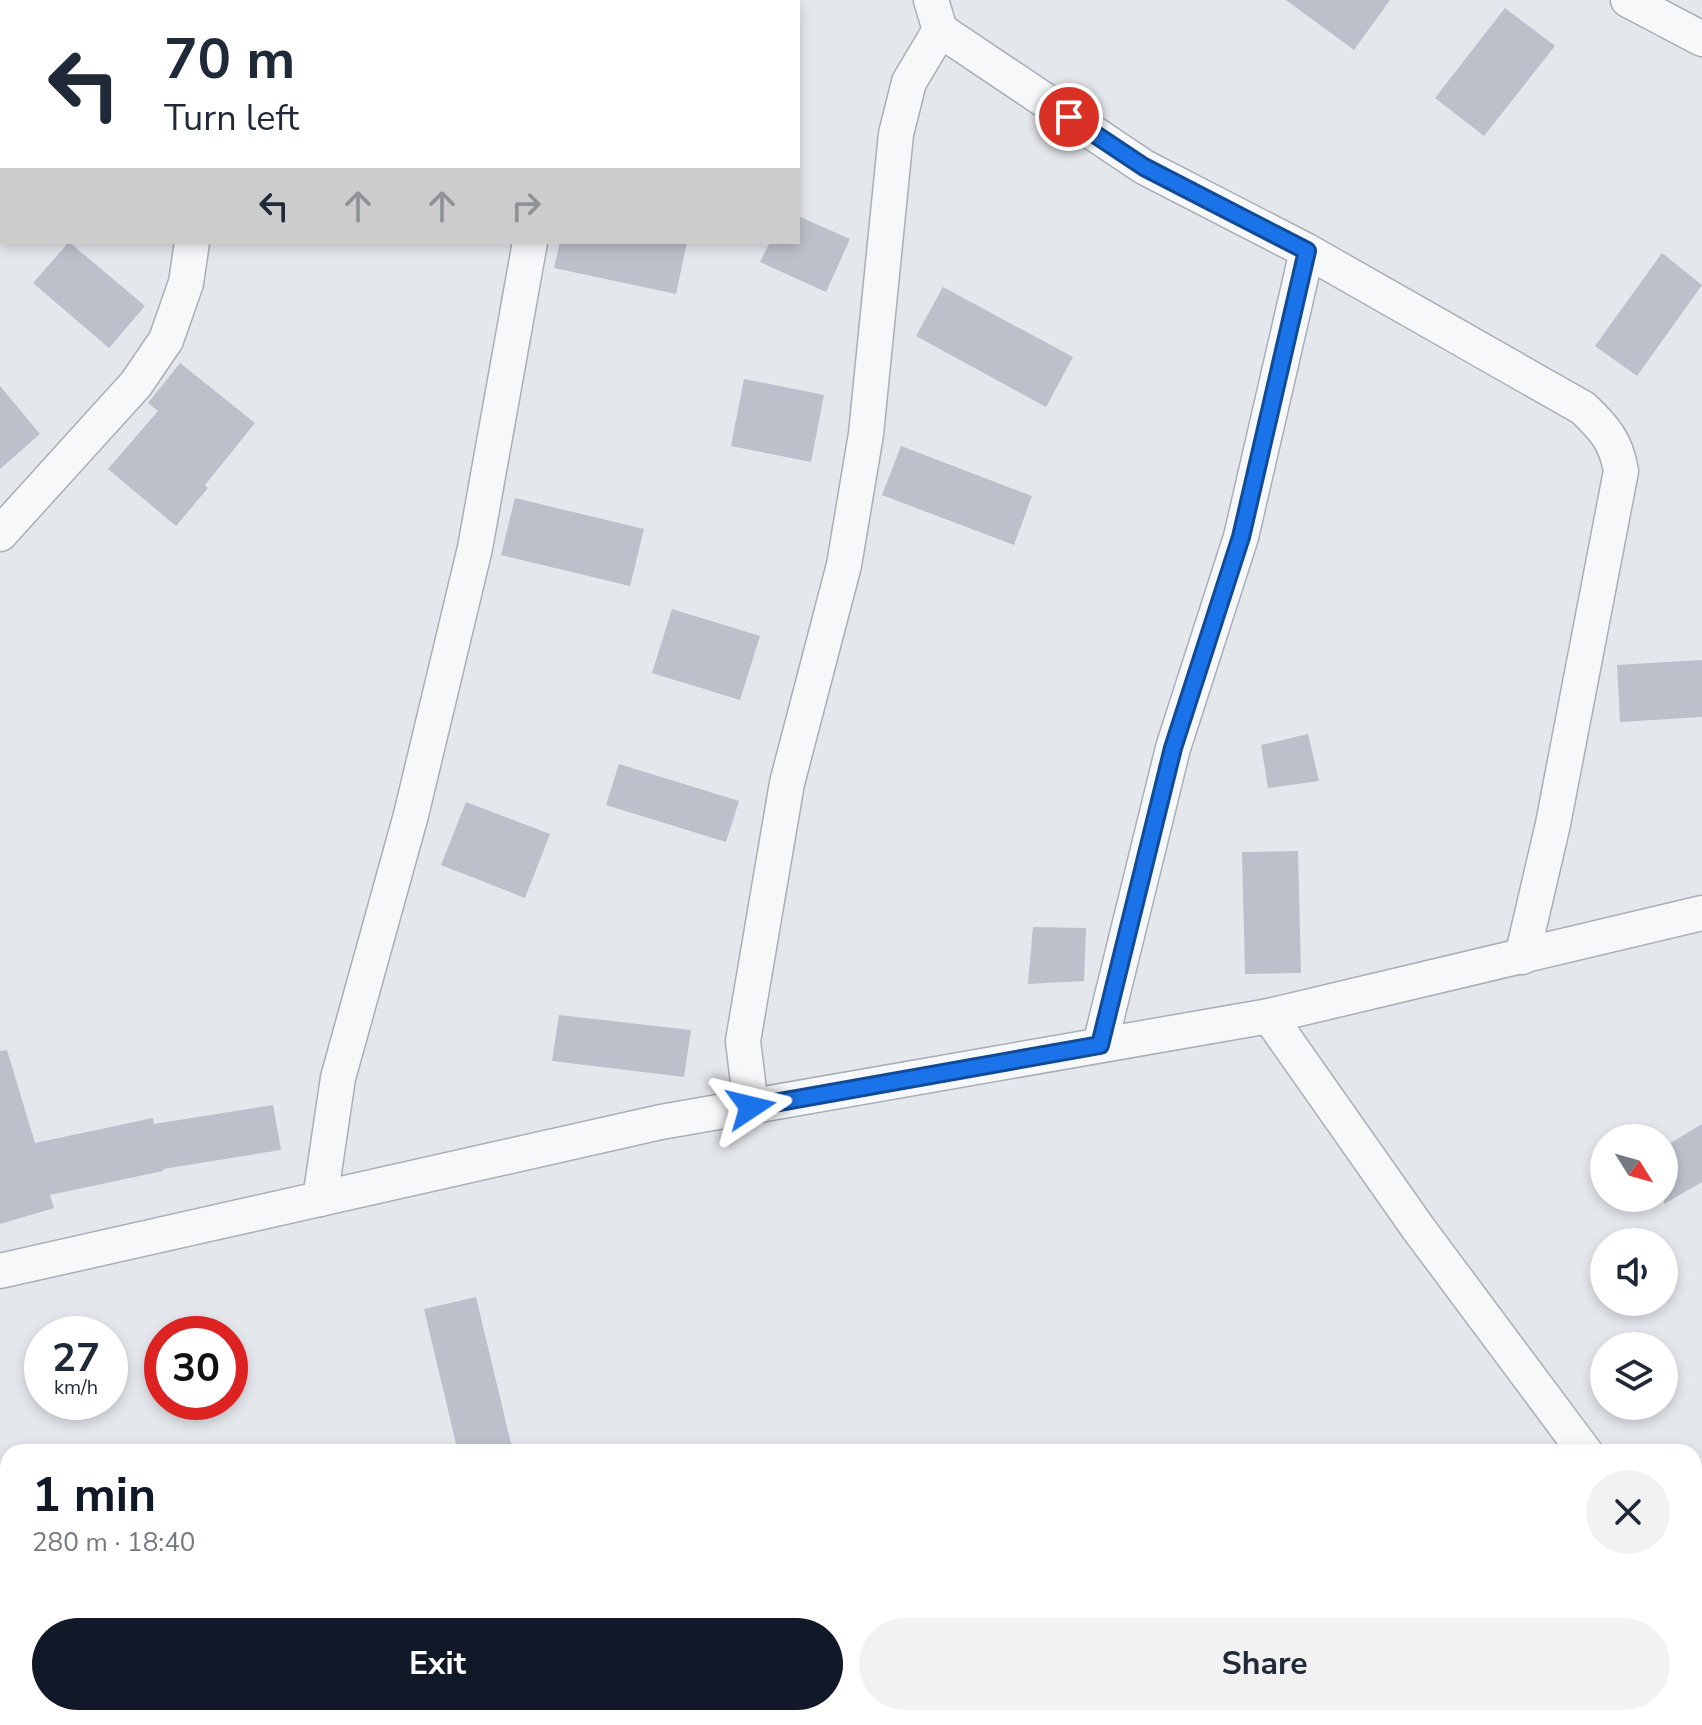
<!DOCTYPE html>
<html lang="en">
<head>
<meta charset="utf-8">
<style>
	:root { --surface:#fff; --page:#f2f2f3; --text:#1f2937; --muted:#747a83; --accent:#111827 }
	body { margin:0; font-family:"Nunito Sans",sans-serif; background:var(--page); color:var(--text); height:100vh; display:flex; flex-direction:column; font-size:30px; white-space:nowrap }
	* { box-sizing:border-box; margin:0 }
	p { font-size:26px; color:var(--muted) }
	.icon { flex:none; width:44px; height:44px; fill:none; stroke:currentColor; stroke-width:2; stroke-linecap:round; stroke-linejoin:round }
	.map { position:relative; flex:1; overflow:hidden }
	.details { position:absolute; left:0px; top:1444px; width:1702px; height:282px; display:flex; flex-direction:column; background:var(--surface); border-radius:24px 24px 0 0; box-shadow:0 4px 12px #0003 }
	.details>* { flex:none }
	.hud { position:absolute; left:0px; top:0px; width:800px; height:244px; box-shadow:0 4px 12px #0003; background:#fff; color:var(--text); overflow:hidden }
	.needle { width:52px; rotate:127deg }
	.tools { position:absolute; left:1590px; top:1124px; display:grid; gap:16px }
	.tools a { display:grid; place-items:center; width:88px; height:88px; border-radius:50%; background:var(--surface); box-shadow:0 4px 12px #0003; font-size:40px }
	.speed { position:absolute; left:24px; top:1316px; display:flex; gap:16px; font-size:40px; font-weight:700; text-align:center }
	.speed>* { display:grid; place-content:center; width:104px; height:104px; border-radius:50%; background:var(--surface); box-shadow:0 4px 12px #0003; line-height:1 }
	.speed small { font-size:20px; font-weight:400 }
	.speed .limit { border:12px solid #d22; background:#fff; color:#111 }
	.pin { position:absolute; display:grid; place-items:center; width:68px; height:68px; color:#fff; margin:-34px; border:4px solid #fff; border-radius:50%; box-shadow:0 2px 8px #0007 }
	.me { position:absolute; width:88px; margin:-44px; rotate:80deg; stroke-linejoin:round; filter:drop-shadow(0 0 6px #0008) }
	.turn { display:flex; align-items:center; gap:28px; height:168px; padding:0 32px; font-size:36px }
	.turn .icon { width:104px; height:104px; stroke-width:2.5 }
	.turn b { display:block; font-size:56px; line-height:68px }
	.lanes { display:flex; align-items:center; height:76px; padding:0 32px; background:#0003; justify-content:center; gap:40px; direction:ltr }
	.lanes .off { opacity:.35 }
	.round { display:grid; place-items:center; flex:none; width:84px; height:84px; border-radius:42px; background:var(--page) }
	.head { display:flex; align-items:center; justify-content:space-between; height:136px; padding:0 32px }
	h1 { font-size:48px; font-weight:700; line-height:60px; color:var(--accent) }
	.cta { display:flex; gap:16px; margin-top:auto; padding:16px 32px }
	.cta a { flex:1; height:92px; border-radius:48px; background:var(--accent); color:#fff; font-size:32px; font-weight:700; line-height:92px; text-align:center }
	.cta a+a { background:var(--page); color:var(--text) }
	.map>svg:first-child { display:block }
	.building { fill:#bbc0ca }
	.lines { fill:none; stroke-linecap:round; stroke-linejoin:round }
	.minor-casing { stroke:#a9aeb7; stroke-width:37 }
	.minor { stroke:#f7f8fa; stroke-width:34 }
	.route-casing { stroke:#114b97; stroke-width:20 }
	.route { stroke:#1a73e8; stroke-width:14 }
</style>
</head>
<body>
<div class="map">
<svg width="1702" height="1725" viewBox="0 0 1702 1725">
	<rect width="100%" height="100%" fill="#e4e7ec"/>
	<g class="building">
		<path d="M1286,0H1390L1354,50Z"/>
		<path d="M1505,8L1555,46L1484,136L1435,98Z"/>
		<path d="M798,216L850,239L826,292L760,262L770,242H798Z"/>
		<path d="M69,242L145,306L109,348L33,283Z"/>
		<path d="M560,242H687L676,294L554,268Z"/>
		<path d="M1662,253L1702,285L1637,376L1595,346Z"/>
		<path d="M943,287L1073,357L1046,407L916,336Z"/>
		<path d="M180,363L255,423L205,485L208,488L176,526L108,469L158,411L148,403Z"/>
		<path d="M744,379L824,395L811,462L731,446Z"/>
		<path d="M0,386L40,434L0,469Z"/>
		<path d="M901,446L1032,496L1014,545L882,495Z"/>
		<path d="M515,498L644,529L630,586L501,555Z"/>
		<path d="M672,609L760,636L740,700L652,673Z"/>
		<path d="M1702,660V717L1620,722L1617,665Z"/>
		<path d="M1308,734L1319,781L1268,788L1261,745Z"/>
		<path d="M619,764L739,801L726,842L606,805Z"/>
		<path d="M466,802L550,834L525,898L441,865Z"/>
		<path d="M1298,851L1301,973L1245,974L1242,852Z"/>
		<path d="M1033,927L1086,928L1084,981L1028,984Z"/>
		<path d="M559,1015L691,1030L684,1077L552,1061Z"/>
		<path d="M7,1050L35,1143L153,1118L154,1124L273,1105L281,1150L163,1169V1171L50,1195L54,1208L0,1224V1051Z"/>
		<path d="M1702,1124V1182L1664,1204V1147Z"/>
		<path d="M476,1297L513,1452H458L424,1309Z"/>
	</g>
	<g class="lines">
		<g class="minor-casing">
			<g id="minor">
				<path d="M931,0L940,30L1144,167L1307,251L1583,408C1604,428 1616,441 1621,471L1553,824L1522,957"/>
				<path d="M1628,0L1702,39"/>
				<path d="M229,2V0"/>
				<path d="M574,2L575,0"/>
				<path d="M0,534L136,384L166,340L186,283L192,242"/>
				<path d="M1269,1016L1418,1228L1585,1452"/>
				<path d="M1100,1045L1173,748L1241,537L1307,251"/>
				<path d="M751,1107L743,1041L787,783L844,565L866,434L896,134L909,82L940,30"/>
				<path d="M320,1199L338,1078L411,815L475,548L530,242"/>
				<path d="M0,1271L661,1122L1269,1016L1702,913"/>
				<path d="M1694,1602L1702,1613"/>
				<path d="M0,1614L8,1613"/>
			</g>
		</g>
		<use href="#minor" class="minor"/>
	</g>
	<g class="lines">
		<g class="route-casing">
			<path id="route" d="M751,1107L1100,1045L1173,748L1241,537L1307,251L1144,167L1069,117"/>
		</g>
		<use href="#route" class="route"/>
	</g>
</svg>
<div class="tools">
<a><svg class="needle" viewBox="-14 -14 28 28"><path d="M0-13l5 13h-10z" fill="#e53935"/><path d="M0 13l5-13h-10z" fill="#747a83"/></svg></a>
<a><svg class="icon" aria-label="sound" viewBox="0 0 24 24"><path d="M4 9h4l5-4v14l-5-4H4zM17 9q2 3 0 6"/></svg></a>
<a><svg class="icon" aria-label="layers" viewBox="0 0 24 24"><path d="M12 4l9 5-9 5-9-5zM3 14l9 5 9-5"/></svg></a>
</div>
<div class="speed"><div>27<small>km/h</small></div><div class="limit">30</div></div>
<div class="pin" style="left:1069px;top:117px;background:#d93025"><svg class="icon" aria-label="arrive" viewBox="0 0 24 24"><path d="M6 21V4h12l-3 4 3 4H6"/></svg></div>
<svg class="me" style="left:751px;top:1107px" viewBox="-20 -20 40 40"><path d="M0-17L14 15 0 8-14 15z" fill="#1a73e8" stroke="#fff" stroke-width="4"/></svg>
<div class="hud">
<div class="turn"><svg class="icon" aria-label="left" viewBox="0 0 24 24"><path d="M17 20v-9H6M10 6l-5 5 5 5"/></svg><div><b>70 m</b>Turn left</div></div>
<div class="lanes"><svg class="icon" aria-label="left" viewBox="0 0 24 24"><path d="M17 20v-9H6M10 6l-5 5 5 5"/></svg><svg class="icon off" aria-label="ahead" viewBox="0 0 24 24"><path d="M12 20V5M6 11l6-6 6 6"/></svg><svg class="icon off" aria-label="ahead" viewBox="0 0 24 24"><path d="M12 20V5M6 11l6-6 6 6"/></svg><svg class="icon off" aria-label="right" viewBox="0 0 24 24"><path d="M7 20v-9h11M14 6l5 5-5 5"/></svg></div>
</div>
<section class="details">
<div class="head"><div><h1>1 min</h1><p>280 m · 18:40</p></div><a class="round"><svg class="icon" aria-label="close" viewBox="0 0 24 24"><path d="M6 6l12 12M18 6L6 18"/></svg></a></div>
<div class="cta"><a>Exit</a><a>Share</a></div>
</section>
</div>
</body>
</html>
